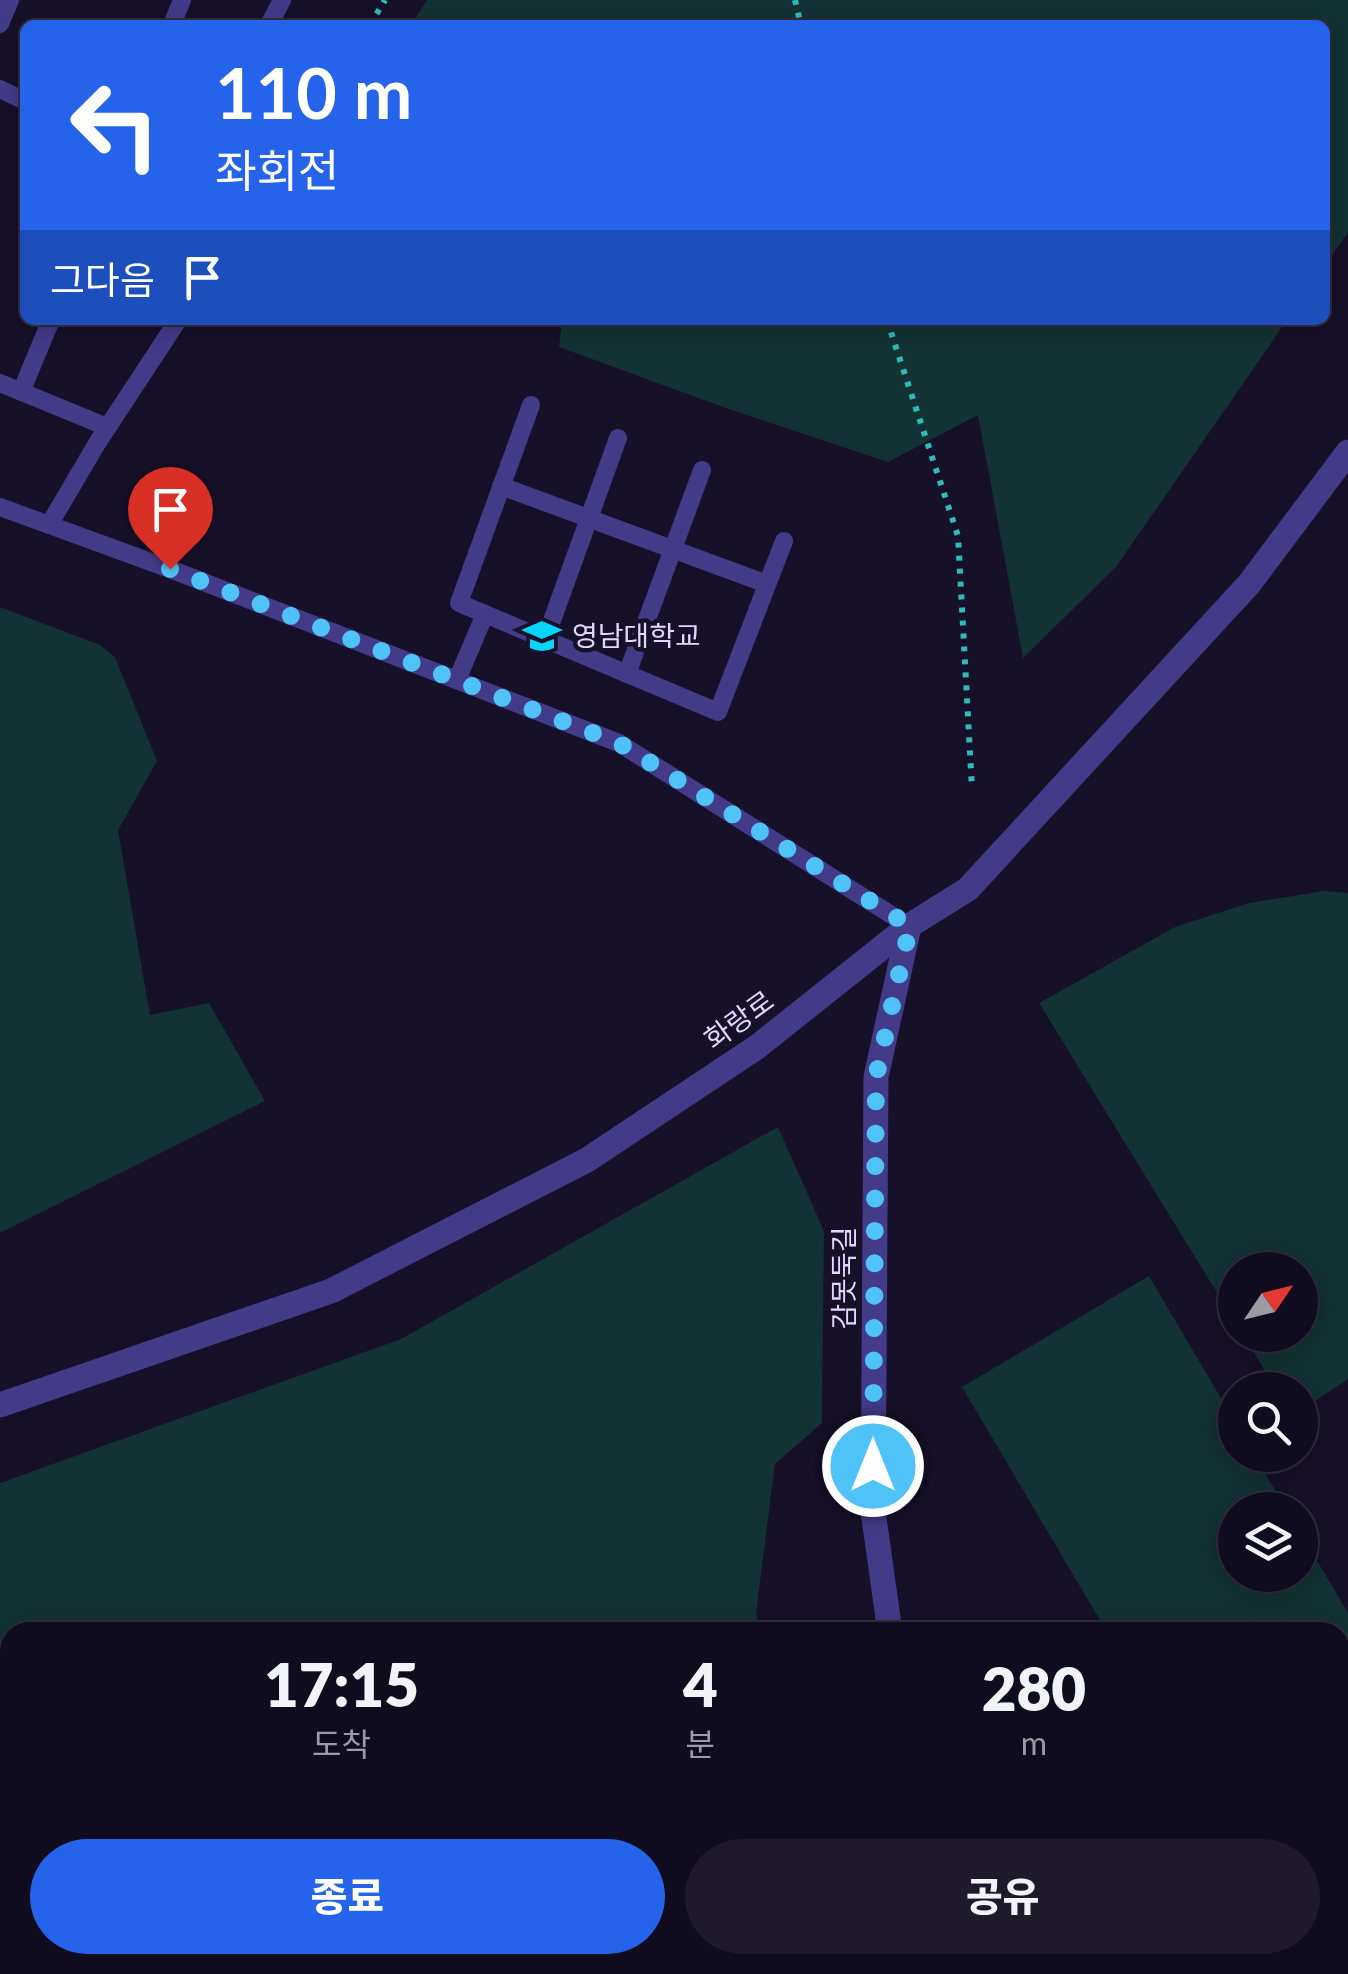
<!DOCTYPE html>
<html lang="ko">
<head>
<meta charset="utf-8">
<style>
	:root { --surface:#100c1f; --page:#1e1a2c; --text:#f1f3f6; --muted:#9c9ba4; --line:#302c3d; --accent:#2563eb }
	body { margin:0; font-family:Lato,"Noto Sans KR",sans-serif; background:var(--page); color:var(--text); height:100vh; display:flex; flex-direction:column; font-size:38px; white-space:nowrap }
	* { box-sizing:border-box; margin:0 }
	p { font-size:32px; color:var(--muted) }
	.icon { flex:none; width:55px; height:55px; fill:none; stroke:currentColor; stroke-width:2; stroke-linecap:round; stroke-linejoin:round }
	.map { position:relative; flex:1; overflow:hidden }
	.details { position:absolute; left:0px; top:1622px; width:1350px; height:352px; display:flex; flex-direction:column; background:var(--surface); border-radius:30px 30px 0 0; box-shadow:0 5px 25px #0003,0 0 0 2px var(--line) }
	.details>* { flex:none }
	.top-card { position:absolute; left:20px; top:20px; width:1310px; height:305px; border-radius:15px; box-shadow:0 5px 25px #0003,0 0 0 2px var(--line); background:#2563eb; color:#fff; overflow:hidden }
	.needle { width:65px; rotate:55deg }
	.buttons { position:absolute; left:1218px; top:1252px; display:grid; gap:20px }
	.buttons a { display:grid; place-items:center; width:100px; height:100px; border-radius:50%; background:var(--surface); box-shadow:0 5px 25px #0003,0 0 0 2px var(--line); font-size:50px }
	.pin { position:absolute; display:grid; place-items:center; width:85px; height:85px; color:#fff; margin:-102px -42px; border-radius:50% 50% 50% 0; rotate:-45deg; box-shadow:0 0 10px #0007 }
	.pin .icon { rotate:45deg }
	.me { position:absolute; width:110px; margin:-55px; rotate:0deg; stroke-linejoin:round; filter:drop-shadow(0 0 8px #0008) }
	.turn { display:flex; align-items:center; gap:35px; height:210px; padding:0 30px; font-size:45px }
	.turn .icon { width:130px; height:130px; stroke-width:2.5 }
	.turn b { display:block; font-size:70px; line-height:85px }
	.then { display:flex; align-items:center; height:95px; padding:0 30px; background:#0003; gap:20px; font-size:38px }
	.eta { display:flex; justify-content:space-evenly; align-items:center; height:170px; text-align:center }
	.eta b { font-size:60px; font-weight:800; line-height:70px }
	.cta { display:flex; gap:20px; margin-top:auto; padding:20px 30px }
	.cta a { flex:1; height:115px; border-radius:60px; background:var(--accent); color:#fff; font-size:40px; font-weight:800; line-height:115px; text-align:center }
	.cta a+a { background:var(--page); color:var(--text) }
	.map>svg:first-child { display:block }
	.green { fill:#133233 }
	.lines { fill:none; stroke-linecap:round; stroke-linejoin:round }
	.path { stroke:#2fbabb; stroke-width:6; stroke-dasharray:5 8; stroke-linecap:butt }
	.service { stroke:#433b88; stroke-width:18 }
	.tertiary { stroke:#433b88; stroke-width:25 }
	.route { stroke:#4fc3f7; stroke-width:18; stroke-dasharray:0 32.4 }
	.labels { text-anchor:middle; stroke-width:9; stroke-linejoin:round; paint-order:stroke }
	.poi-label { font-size:28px; fill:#dfd8ff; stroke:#161029; text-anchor:start }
	.street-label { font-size:28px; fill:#dfd8ff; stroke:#161029 }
</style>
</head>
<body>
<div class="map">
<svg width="1348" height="1974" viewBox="0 0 1348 1974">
	<rect width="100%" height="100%" fill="#161029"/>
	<g class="green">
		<path d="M427,0H1348V232L1325,266V25H411Z"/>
		<path d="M562,320H1287L1116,567L1023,658L978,415L888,462L723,407L559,347Z"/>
		<path d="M0,607L100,645L115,657L157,761L118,830L150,1015L209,1003L265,1101L0,1233Z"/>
		<path d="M1324,891L1348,893V1379L1300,1411V1390H1277L1243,1335H1300V1270H1235V1322L1039,1003L1175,927L1249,903Z"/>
		<path d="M778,1127L824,1231L822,1423L775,1464L756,1613L759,1632H10V1863H0V1483L401,1339Z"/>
		<path d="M1149,1276L1235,1422V1455H1254L1287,1510H1235V1575H1300V1532L1348,1613V1646L1340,1650V1632H1107L962,1387Z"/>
		<path d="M1348,1744V1974H1219L1215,1965H1340V1747Z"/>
	</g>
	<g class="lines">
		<g class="path">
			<path d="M795,0L801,25"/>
			<path d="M370,25L385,0"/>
			<path d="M887,320L958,536L972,789"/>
			<path d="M0,1899H10"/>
			<path d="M79,1965V1974"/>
			<path d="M217,1965V1974"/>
			<path d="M599,1965L611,1974"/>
		</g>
		<g class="service">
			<path d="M0,24L10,0"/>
			<path d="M172,25L182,0"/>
			<path d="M269,25L282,0"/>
			<path d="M0,89L25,101"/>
			<path d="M0,383L107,427"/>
			<path d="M21,392L51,320"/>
			<path d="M501,486L767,584"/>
			<path d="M0,507L170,569L619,743L909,926"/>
			<path d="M49,525L96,445L178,320"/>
			<path d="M485,614L718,712L784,541"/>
			<path d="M545,640L618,438"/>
			<path d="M627,674L702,470"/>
			<path d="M457,680L485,614L459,603L531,405"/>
		</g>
		<g class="tertiary">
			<path d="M0,1405L331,1291L587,1160L757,1047L909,926L968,889L1249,584L1348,452"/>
			<path d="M890,1632L873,1511L876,1077L909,926"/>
			<path d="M1015,1965L1020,1974"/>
		</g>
	</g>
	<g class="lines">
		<path class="route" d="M170,569L619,743L910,926L876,1077L873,1466"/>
	</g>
	<defs>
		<g id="university-bare" transform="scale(3)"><path d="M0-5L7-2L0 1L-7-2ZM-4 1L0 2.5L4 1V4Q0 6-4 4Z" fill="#04d5ff" stroke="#161029" stroke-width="2.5" paint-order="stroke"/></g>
	</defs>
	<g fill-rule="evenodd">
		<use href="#university-bare" x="542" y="636"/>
	</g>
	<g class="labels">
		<g class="poi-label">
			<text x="572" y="646">영남대학교</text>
		</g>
		<g class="street-label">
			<text transform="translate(739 1020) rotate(-36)" y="10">화랑로</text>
			<text transform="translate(844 1278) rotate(-90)" y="10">감못둑길</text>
		</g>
	</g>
</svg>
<div class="buttons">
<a><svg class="needle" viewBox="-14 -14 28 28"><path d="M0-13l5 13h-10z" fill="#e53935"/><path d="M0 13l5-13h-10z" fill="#9c9ba4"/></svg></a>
<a><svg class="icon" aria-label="search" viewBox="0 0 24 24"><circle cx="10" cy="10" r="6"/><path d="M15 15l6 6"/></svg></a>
<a><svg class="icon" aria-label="layers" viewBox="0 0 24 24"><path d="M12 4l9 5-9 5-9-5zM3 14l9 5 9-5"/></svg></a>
</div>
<div class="pin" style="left:170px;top:569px;background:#d93025"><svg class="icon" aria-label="arrive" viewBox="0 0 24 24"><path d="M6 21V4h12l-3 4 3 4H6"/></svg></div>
<svg class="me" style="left:873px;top:1466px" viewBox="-20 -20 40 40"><circle r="17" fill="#4fc3f7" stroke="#fff" stroke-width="3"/><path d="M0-11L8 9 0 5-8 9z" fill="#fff"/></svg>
<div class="top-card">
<div class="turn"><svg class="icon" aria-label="left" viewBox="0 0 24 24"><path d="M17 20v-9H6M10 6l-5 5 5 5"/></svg><div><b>110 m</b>좌회전</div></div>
<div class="then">그다음<svg class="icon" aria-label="arrive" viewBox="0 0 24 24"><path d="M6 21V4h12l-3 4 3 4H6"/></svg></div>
</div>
<section class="details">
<div class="eta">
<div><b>17:15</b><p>도착</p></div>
<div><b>4</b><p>분</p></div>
<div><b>280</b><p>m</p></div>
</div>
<div class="cta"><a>종료</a><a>공유</a></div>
</section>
</div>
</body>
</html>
